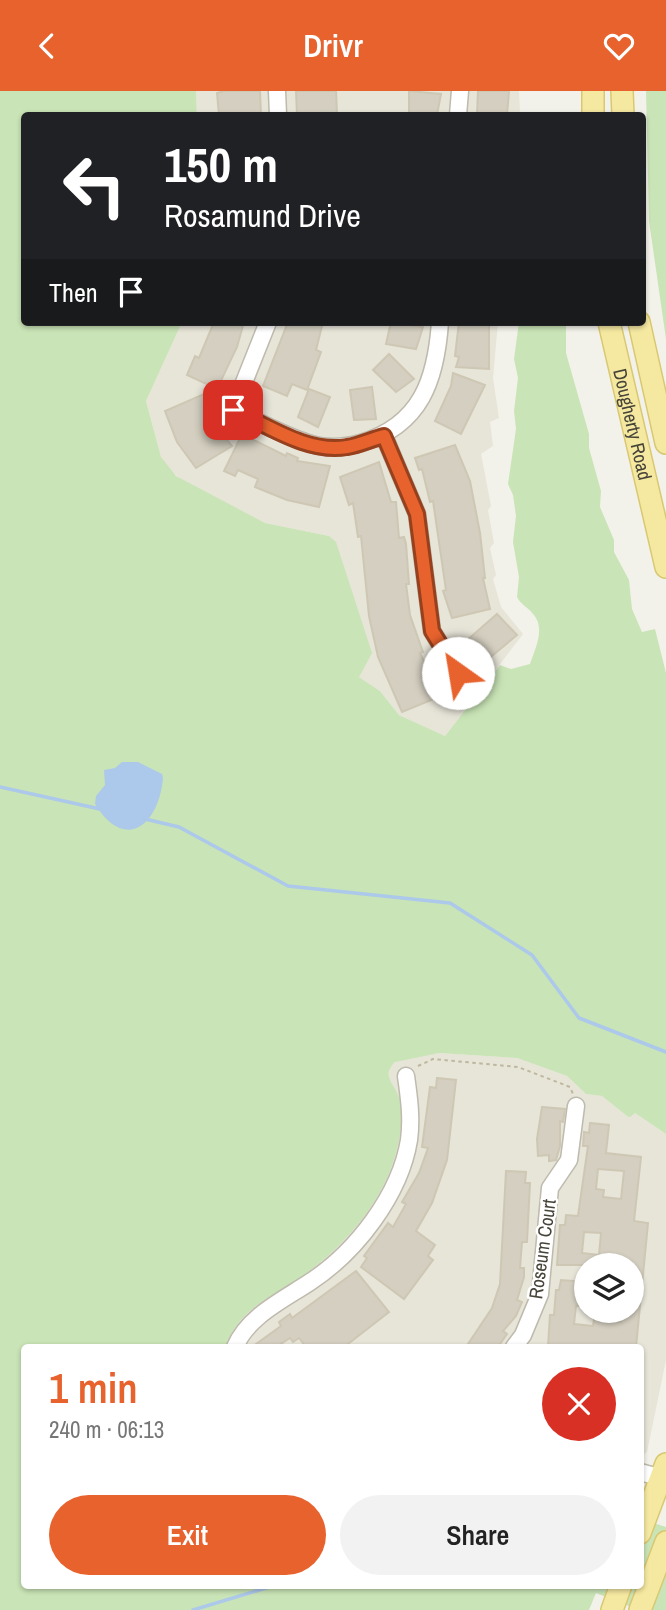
<!DOCTYPE html>
<html lang="en">
<head>
<meta charset="utf-8">
<style>
	:root { --surface:#fff; --page:#f2f2f2; --text:#222; --muted:#767676; --accent:#e7622d }
	body { margin:0; font-family:"Archivo Narrow",sans-serif; background:var(--page); color:var(--text); height:100vh; display:flex; flex-direction:column; font-size:26px; white-space:nowrap }
	* { box-sizing:border-box; margin:0 }
	p { font-size:23px; color:var(--muted) }
	.icon { flex:none; width:38px; height:38px; fill:none; stroke:currentColor; stroke-width:2; stroke-linecap:round; stroke-linejoin:round }
	.map { position:relative; flex:1; overflow:hidden }
	.panel { position:absolute; left:21px; top:1253px; width:623px; height:245px; display:flex; flex-direction:column; background:var(--surface); border-radius:7px; box-shadow:0 2px 5px #0004 }
	.panel>* { flex:none }
	.guide { position:absolute; left:21px; top:21px; width:625px; height:214px; border-radius:7px; box-shadow:0 2px 5px #0004; background:#202124; color:#fff; overflow:hidden }
	.buttons { position:absolute; left:574px; top:1162px; display:grid; gap:14px }
	.buttons a { display:grid; place-items:center; width:70px; height:70px; border-radius:50%; background:var(--surface); box-shadow:0 2px 5px #0004; font-size:35px }
	.pin { position:absolute; display:grid; place-items:center; width:60px; height:60px; color:#fff; margin:-30px; border-radius:14px; box-shadow:0 4px 10px #0006 }
	.me { position:absolute; width:77px; margin:-38px; rotate:328deg; stroke-linejoin:round; filter:drop-shadow(0 0 5px #0008) }
	.turn { display:flex; align-items:center; gap:24px; height:147px; padding:0 28px; font-size:32px }
	.turn .icon { width:91px; height:91px; stroke-width:2.5 }
	.turn b { display:block; font-size:49px; line-height:60px }
	.then { display:flex; align-items:center; height:66px; padding:0 28px; background:#0003; gap:14px; font-size:26px }
	.round { display:grid; place-items:center; flex:none; width:74px; height:74px; border-radius:37px; background:var(--page) }
	.overview { display:flex; align-items:center; justify-content:space-between; height:119px; padding:0 28px }
	h1 { font-size:42px; font-weight:600; line-height:52px; color:var(--accent) }
	.primary-button { display:flex; gap:14px; margin-top:auto; padding:14px 28px }
	.primary-button a { flex:1; height:80px; border-radius:42px; background:var(--accent); color:#fff; font-size:28px; font-weight:600; line-height:80px; text-align:center }
	.primary-button a+a { background:var(--page); color:var(--text) }
	header { display:flex; justify-content:space-between; align-items:center; height:91px; padding:0 28px; background:var(--accent); color:#fff; font-size:32px; font-weight:600 }
	.map>svg:first-child { display:block }
	.residential { fill:#e7e4d8; fill-rule:evenodd }
	.green { fill:#c9e4b6 }
	.water { fill:#acc8ea }
	.lines { fill:none; stroke-linecap:round; stroke-linejoin:round }
	.stream { stroke:#acc8ea; stroke-width:3.5 }
	.building { fill:#d4cfc0; stroke:#cec7b4; stroke-width:2; fill-rule:evenodd }
	.minor-casing { stroke:#bebaad; stroke-width:19 }
	.major-casing { stroke:#d9c872; stroke-width:24 }
	.path { stroke:#beb89f; stroke-width:2; stroke-dasharray:3.5 3.5; stroke-linecap:butt }
	.minor { stroke:#fff; stroke-width:16 }
	.major { stroke:#f5e8a1; stroke-width:21 }
	.route-casing { stroke:#96401d; stroke-width:18 }
	.route { stroke:#e7622d; stroke-width:12 }
	.labels { text-anchor:middle; stroke-width:5; stroke-linejoin:round; paint-order:stroke }
	.street-label { font-size:19px; fill:#464338; stroke:#fff }
</style>
</head>
<body>
<header><svg class="icon" aria-label="back" viewBox="0 0 24 24"><path d="M15 5l-7 7 7 7"/></svg>Drivr<svg class="icon" aria-label="heart" viewBox="0 0 24 24"><path d="M12 20l-8-8c-3-5 5-10 8-4 3-6 11-1 8 4z"/></svg></header>
<div class="map">
<svg width="666" height="1519" viewBox="0 0 666 1519">
	<rect width="100%" height="100%" fill="#f3f2ea"/>
	<g class="residential">
		<path d="M196,0H519L520,21L516,24H197Z"/>
		<path d="M182,231H498L493,287L499,327L490,331L493,355L481,363L491,415L488,419L494,452L490,457L496,484L493,488L501,516L523,543L445,645L399,624L380,600L359,586L329,445L265,432L186,392L168,378L161,366L146,310Z"/>
		<path d="M439,962L517,967L567,985L586,1003L602,1005L627,1025L635,1022L666,1043V1269L647,1361L641,1365L640,1256H225L234,1235L250,1217L321,1171L353,1137L398,1051L400,1009L388,988L390,976L399,968ZM586,1174H632V1220H586Z"/>
	</g>
	<g class="green">
		<path d="M0,0H196L197,24H24V231H182L146,310L161,366L176,385L265,432L329,445L336,451L372,562L359,586L380,600L399,624L445,645L500,574L511,578L530,573C535,558 546,537 533,523C528,516 521,514 517,506L519,486L513,451L516,425L513,404L508,393L516,338L514,320L518,287L514,268L519,231H566V262L589,343V357L601,400L600,416L614,449V461L629,489L632,518L642,541L655,538L666,582V1043L635,1022L630,1026L627,1025L602,1005L586,1003L567,985L517,967L439,962L395,971C380,986 396,994 400,1009C405,1033 397,1064 387,1087C370,1124 338,1160 305,1183C272,1206 240,1216 225,1256H24V1494H640L641,1428L666,1436V1519H639L596,1502L589,1519H0Z"/>
		<path d="M646,0H666V248L649,130Z"/>
	</g>
	<path class="water" d="M122,671H138L162,683L163,687C159,734 125,762 95,713L96,705L105,694L104,679L115,677Z"/>
	<g class="lines">
		<g class="stream">
			<path d="M0,696L100,718"/>
			<path d="M145,728L179,736L288,795L450,812L532,864L579,927L666,961"/>
			<path d="M193,1519L276,1494"/>
		</g>
	</g>
	<g class="building">
		<path d="M224,0H260L261,24H219L217,2Z"/>
		<path d="M296,0H336L337,23L297,24Z"/>
		<path d="M409,0L441,3L437,24L409,22Z"/>
		<path d="M478,0H509L507,24H477Z"/>
		<path d="M214,231H244L237,256L217,298L187,284L195,265L199,267Z"/>
		<path d="M288,231H323L316,259L321,261L307,299L292,293L287,305L263,295Z"/>
		<path d="M391,231L423,236L416,258L386,253Z"/>
		<path d="M459,231H489V278L456,276L459,266L455,265Z"/>
		<path d="M389,263L414,288L396,301L373,279Z"/>
		<path d="M453,282L485,294L461,343L435,330L451,295Z"/>
		<path d="M372,296L376,328L354,329L350,299Z"/>
		<path d="M309,298L330,306L318,336L298,326Z"/>
		<path d="M204,303L213,332L232,355L196,377L177,351L165,320Z"/>
		<path d="M242,343L286,365L287,362L298,367L297,370L330,375L319,416L287,409L255,396L258,388L238,379L235,385L224,380Z"/>
		<path d="M455,354L470,390L480,442L485,487H483L490,518L452,527L443,500L446,499L433,410L430,411L422,378L419,379L415,367Z"/>
		<path d="M379,371L391,411H396L399,447L404,446L406,453L409,493H406L410,524L423,561L420,562L441,605L402,621L378,566L369,525L361,445L358,446L353,412L349,414L340,386Z"/>
		<path d="M497,523L517,544L486,570L466,550Z"/>
		<path d="M437,987L456,989L447,1069L432,1112L416,1140L435,1154L428,1165L433,1169L404,1208L361,1176L367,1167L364,1165L388,1132L393,1136L406,1113L402,1111L419,1082L428,1057L422,1056L430,996L436,997Z"/>
		<path d="M542,1016L565,1018L563,1031L560,1030V1055L556,1069L549,1070V1064L538,1065L537,1048Z"/>
		<path d="M590,1032L609,1034L606,1062L641,1066L634,1130L648,1132L636,1256H548L550,1224H554L556,1199H559L561,1189L586,1191V1209L581,1208L580,1215H576L574,1233L593,1235L594,1228L621,1231L622,1220H632V1174H557L560,1134H565L566,1124L578,1125L588,1055H583L584,1041L589,1042ZM598,1078L624,1080L621,1108L603,1106L604,1099L596,1098ZM584,1141L601,1142L599,1164L582,1162Z"/>
		<path d="M506,1080L526,1081L525,1092H530L527,1151H522L520,1177H524V1186L517,1209L522,1211L516,1225L503,1240L507,1243L498,1256H466L492,1217L500,1193Z"/>
		<path d="M356,1180L389,1221L344,1256H306L299,1247L293,1251L290,1247L276,1256H252L281,1235L279,1231L290,1223L292,1227Z"/>
	</g>
	<g class="lines">
		<g class="minor-casing">
			<g id="minor">
				<path d="M277,0L278,24"/>
				<path d="M458,24L460,0"/>
				<path d="M268,231L233,319C258,330 282,344 308,352C325,358 343,357 361,352C421,334 436,289 440,231"/>
				<path d="M384,345L417,423L432,540L458,582"/>
				<path d="M235,1256C248,1225 283,1209 310,1191C356,1161 400,1104 409,1049C412,1027 409,1006 406,985"/>
				<path d="M514,1256L523,1244L540,1203L550,1097L569,1069L576,1015"/>
				<path d="M640,1381L666,1388"/>
			</g>
		</g>
		<g class="major-casing">
			<g id="major">
				<path d="M593,0V24"/>
				<path d="M622,0L623,24"/>
				<path id="s1" d="M609,231L666,476"/>
				<path d="M639,231L666,352"/>
				<path d="M640,1442L666,1373"/>
				<path d="M612,1519L621,1494"/>
				<path d="M640,1519L666,1451"/>
			</g>
		</g>
		<path class="path" d="M418,975L433,968L518,976L570,996L573,1003"/>
		<use href="#minor" class="minor"/>
		<use href="#major" class="major"/>
	</g>
	<g class="lines">
		<g class="route-casing">
			<path id="route" d="M233,319C267,334 308,363 347,356C360,354 372,348 384,345L417,423L432,540L458,582"/>
		</g>
		<use href="#route" class="route"/>
	</g>
	<g class="labels">
		<g class="street-label">
			<text dy="7" stroke="none"><textPath href="#s1" startOffset="105">Dougherty Road</textPath></text>
			<text transform="translate(542 1158) rotate(-82)" y="7">Roseum Court</text>
		</g>
	</g>
</svg>
<div class="buttons">
<a><svg class="icon" aria-label="layers" viewBox="0 0 24 24"><path d="M12 4l9 5-9 5-9-5zM3 14l9 5 9-5"/></svg></a>
</div>
<div class="pin" style="left:233px;top:319px;background:#d93025"><svg class="icon" aria-label="arrive" viewBox="0 0 24 24"><path d="M6 21V4h12l-3 4 3 4H6"/></svg></div>
<svg class="me" style="left:458px;top:582px" viewBox="-20 -20 40 40"><circle r="19" fill="#fff"/><path d="M0-13L10 11 0 6-10 11z" fill="#e7622d"/></svg>
<div class="guide">
<div class="turn"><svg class="icon" aria-label="left" viewBox="0 0 24 24"><path d="M17 20v-9H6M10 6l-5 5 5 5"/></svg><div><b>150 m</b>Rosamund Drive</div></div>
<div class="then">Then<svg class="icon" aria-label="arrive" viewBox="0 0 24 24"><path d="M6 21V4h12l-3 4 3 4H6"/></svg></div>
</div>
<section class="panel">
<div class="overview"><div><h1>1 min</h1><p>240 m · 06:13</p></div><a class="round" style="background:#d93025;color:#fff"><svg class="icon" aria-label="close" viewBox="0 0 24 24"><path d="M6 6l12 12M18 6L6 18"/></svg></a></div>
<div class="primary-button"><a>Exit</a><a>Share</a></div>
</section>
</div>
</body>
</html>
